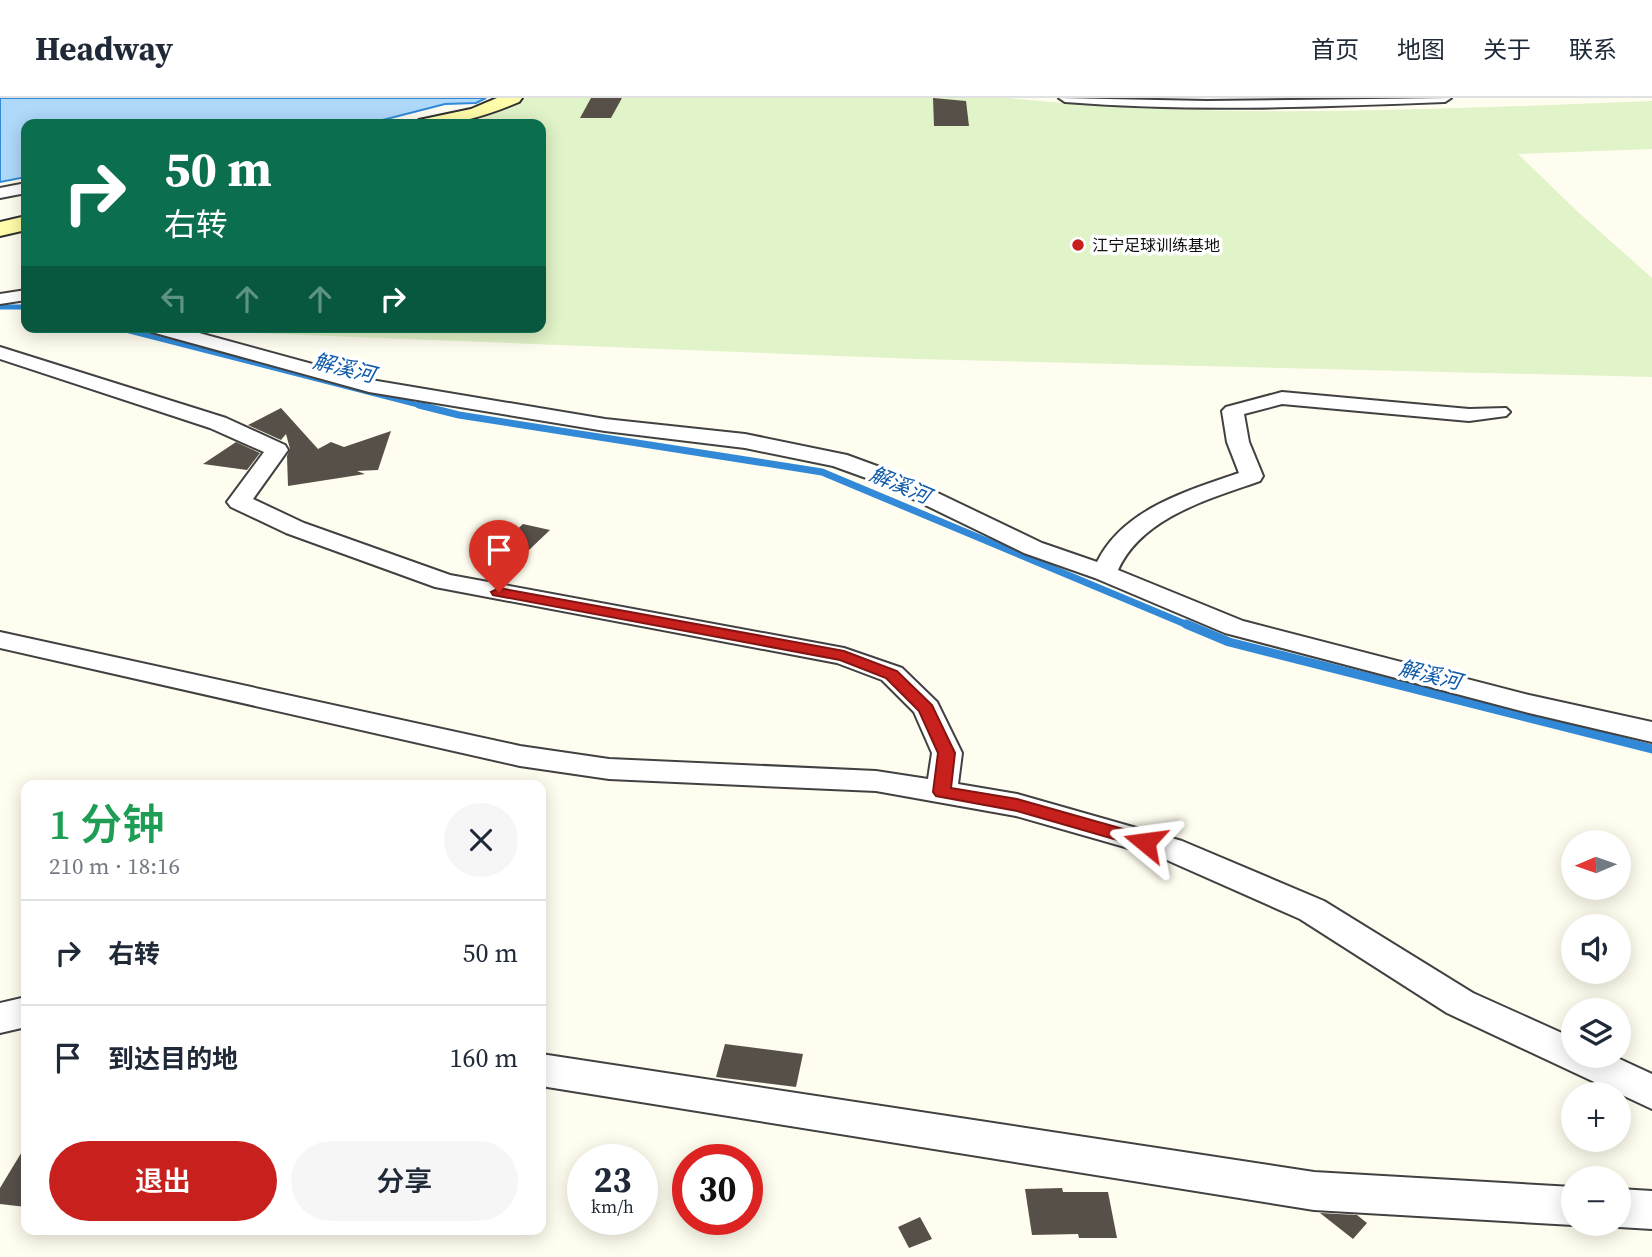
<!DOCTYPE html>
<html lang="zh">
<head>
<meta charset="utf-8">
<style>
	:root { --surface:#fff; --page:#f6f6f7; --text:#1f2937; --muted:#747a83; --line:#e0e1e3; --accent:#c8201c }
	body { margin:0; font-family:"Source Serif 4","Noto Sans SC",serif; background:var(--page); color:var(--text); height:100vh; display:flex; flex-direction:column; font-size:26px; white-space:nowrap }
	* { box-sizing:border-box; margin:0 }
	p { font-size:23px; color:var(--muted) }
	.icon { flex:none; width:38px; height:38px; fill:none; stroke:currentColor; stroke-width:2; stroke-linecap:round; stroke-linejoin:round }
	.map { position:relative; flex:1; overflow:hidden }
	.details { position:absolute; left:21px; top:682px; width:525px; height:455px; display:flex; flex-direction:column; background:var(--surface); border-radius:14px; box-shadow:0 4px 18px #0003 }
	.details>* { flex:none }
	.guide { position:absolute; left:21px; top:21px; width:525px; height:214px; border-radius:14px; box-shadow:0 4px 18px #0003; background:#0b6e4f; color:#fff; overflow:hidden }
	.needle { width:46px; rotate:268deg }
	.controls { position:absolute; left:1561px; top:732px; display:grid; gap:14px }
	.controls a { display:grid; place-items:center; width:70px; height:70px; border-radius:50%; background:var(--surface); box-shadow:0 4px 18px #0003; font-size:35px }
	.speed { position:absolute; left:567px; top:1046px; display:flex; gap:14px; font-size:35px; font-weight:700; text-align:center }
	.speed>* { display:grid; place-content:center; width:91px; height:91px; border-radius:50%; background:var(--surface); box-shadow:0 4px 18px #0003; line-height:1 }
	.speed small { font-size:18px; font-weight:400 }
	.speed .limit { border:10px solid #d22; background:#fff; color:#111 }
	.pin { position:absolute; display:grid; place-items:center; width:60px; height:60px; color:#fff; margin:-72px -30px; border-radius:50% 50% 50% 0; rotate:-45deg; box-shadow:0 0 7px #0007 }
	.pin .icon { rotate:45deg }
	.me { position:absolute; width:77px; margin:-38px; rotate:286deg; stroke-linejoin:round; filter:drop-shadow(0 0 5px #0008) }
	.turn { display:flex; align-items:center; gap:24px; height:147px; padding:0 28px; font-size:32px }
	.turn .icon { width:91px; height:91px; stroke-width:2.5 }
	.turn b { display:block; font-size:49px; line-height:60px }
	.lanes { display:flex; align-items:center; height:66px; padding:0 28px; background:#0003; justify-content:center; gap:35px; direction:ltr }
	.lanes .off { opacity:.35 }
	.round { display:grid; place-items:center; flex:none; width:74px; height:74px; border-radius:37px; background:var(--page) }
	.headline { display:flex; align-items:center; justify-content:space-between; height:119px; padding:0 28px }
	h1 { font-size:42px; font-weight:600; line-height:52px; color:#1e9e55 }
	.button { display:flex; gap:14px; margin-top:auto; padding:14px 28px }
	.button a { flex:1; height:80px; border-radius:42px; background:var(--accent); color:#fff; font-size:28px; font-weight:600; line-height:80px; text-align:center }
	.button a+a { background:var(--page); color:var(--text) }
	ul { padding:0; list-style:none }
	li { display:flex; align-items:center; gap:21px; height:105px; padding:0 28px; border-top:2px solid var(--line) }
	li div { flex:1 }
	li b { display:block; font-size:26px }
	li em { font-style:normal }
	header { display:flex; align-items:center; gap:42px; box-sizing:border-box; height:98px; padding:0 35px; background:var(--surface); border-bottom:2px solid var(--line) }
	header strong { font-size:33px }
	nav { display:flex; gap:38px; margin-inline-start:auto; font-size:24px }
	.map>svg:first-child { display:block }
	.pitch { fill:#e1f3c8 }
	.water { fill:#afd9fa; stroke:#3189d7; stroke-width:2 }
	.lines { fill:none; stroke-linecap:round; stroke-linejoin:round }
	.stream-far2 { stroke:#3189d7; stroke-width:5 }
	.stream-far1 { stroke:#3189d7; stroke-width:7 }
	.stream { stroke:#3189d7; stroke-width:9 }
	.building { fill:#575049 }
	.street-casing { stroke:#414141; stroke-width:4 }
	.secondary-casing { stroke:#303030; stroke-width:4 }
	.street { fill:#fff; fill-rule:evenodd }
	.secondary { fill:#fffcaa; fill-rule:evenodd }
	.route { fill:#c8201c; stroke:#821512; stroke-width:2 }
	.poi-dot { fill:#c8201c; stroke:#fff; stroke-width:2.5 }
	.labels { text-anchor:middle; stroke-width:7; stroke-linejoin:round; paint-order:stroke }
	.far-poi-label { font-size:16px; fill:#0e0e0e; stroke:#fff; text-anchor:start }
	.water-label { font-size:21px; font-style:italic; fill:#0e5aa9; stroke:#fff }
</style>
</head>
<body>
<header>
<strong>Headway</strong>
<nav><a>首页</a><a>地图</a><a>关于</a><a>联系</a></nav>
</header>
<div class="map">
<svg width="1652" height="1159" viewBox="0 0 1652 1159">
	<rect width="100%" height="100%" fill="#fffdef"/>
	<path class="pitch" d="M526,0H1008C1221,23 1438,11 1652,3V51L1518,56L1579,115L1652,180V279L917,261L178,232L182,229H541V26H467Z"/>
	<path class="water" d="M0,0H486L476,5L445,6L375,24L26,26V79L0,84Z"/>
	<g class="lines">
		<g class="stream-far2">
			<path d="M0,209H26"/>
			<path d="M114,229L426,309"/>
		</g>
		<path class="stream-far1" d="M419,307L459,317L822,374L1190,528"/>
		<path class="stream" d="M1186,526L1229,544L1652,651"/>
	</g>
	<g class="building">
		<path d="M591,0H622L611,20H580Z"/>
		<path d="M933,0L966,3L969,28H934Z"/>
		<path d="M281,310L318,351L331,344L344,349L391,333L378,372L357,373L365,376L288,388L287,358L290,351L286,336L281,342L248,327Z"/>
		<path d="M236,344L260,355L247,372L203,366Z"/>
		<path d="M523,426L550,432L529,452L502,446Z"/>
		<path d="M725,946L803,956L796,989L716,979Z"/>
		<path d="M26,1047V1109L0,1106V1090Z"/>
		<path d="M1062,1090L1063,1094H1108L1117,1140H1079L1078,1136L1032,1137L1025,1091Z"/>
		<path d="M1320,1115L1357,1117L1367,1125L1353,1141Z"/>
		<path d="M920,1119L932,1141L909,1150L898,1129Z"/>
	</g>
	<g class="lines">
		<g class="street-casing">
			<g id="street">
				<path d="M1059,0L1207,3L1451,0L1445,4C1318,9 1192,14 1065,4Z"/>
				<path d="M26,85V95L0,100V90Z"/>
				<path d="M26,192V202L0,206V196Z"/>
				<path d="M146,229H177L371,282L605,321L745,336L847,357L896,375L1042,445L1097,464C1123,411 1187,393 1239,375L1227,344L1222,313L1226,309L1282,294L1469,311L1506,310L1510,314L1506,318L1469,323L1282,306L1244,316L1249,344L1263,378L1260,383C1209,401 1142,419 1118,472L1243,523L1529,597L1652,624V644L1529,615L1225,535L1095,480L1024,455L880,385L833,368L745,350L605,333L369,294L148,233Z"/>
				<path d="M0,249L226,320L285,347L288,352L253,401L304,425L450,477L844,550L902,570L937,604L962,655L958,686L1017,696L1182,743L1324,803L1473,895L1573,940V957H1611L1652,976V1011L1447,915L1300,821L1160,759L1016,718L876,693L609,681L520,668L0,550V534L520,648L609,661L876,673L928,681L932,655L914,614L882,582L837,565L435,489L286,435L231,409L227,404L264,354L210,330L0,261Z"/>
				<path d="M26,899V929L0,935V905Z"/>
				<path d="M541,956L1314,1074L1573,1089V1125H1578L1573,1127L1314,1112L541,988Z"/>
				<path d="M1619,1091L1652,1093V1131L1619,1129L1609,1125H1619Z"/>
			</g>
		</g>
		<g class="secondary-casing">
			<g id="secondary">
				<path d="M497,0H522L519,4C485,18 454,28 417,26L419,22L471,11Z"/>
				<path d="M26,118V132L0,138V124Z"/>
			</g>
		</g>
		<use href="#street" class="street"/>
		<use href="#secondary" class="secondary"/>
	</g>
	<path class="route" d="M499,490L844,553L897,573L932,607L955,655L951,690L1017,701L1152,739L1154,744L1152,748L1145,750L1017,713L936,698L933,694L938,655L919,613L886,580L840,562L493,497L491,494Z"/>
	<circle class="poi-dot" cx="1078" cy="147" r="7"/>
	<g class="labels">
		<g class="far-poi-label">
			<text x="1092" y="153">江宁足球训练基地</text>
		</g>
		<g class="water-label">
			<text transform="translate(344 270) rotate(14)" y="7">解溪河</text>
			<text transform="translate(900 387) rotate(23)" y="7">解溪河</text>
			<text transform="translate(1430 577) rotate(14)" y="7">解溪河</text>
		</g>
	</g>
</svg>
<div class="controls">
<a><svg class="needle" viewBox="-14 -14 28 28"><path d="M0-13l5 13h-10z" fill="#e53935"/><path d="M0 13l5-13h-10z" fill="#747a83"/></svg></a>
<a><svg class="icon" aria-label="sound" viewBox="0 0 24 24"><path d="M4 9h4l5-4v14l-5-4H4zM17 9q2 3 0 6"/></svg></a>
<a><svg class="icon" aria-label="layers" viewBox="0 0 24 24"><path d="M12 4l9 5-9 5-9-5zM3 14l9 5 9-5"/></svg></a>
<a>+</a>
<a>−</a>
</div>
<div class="speed"><div>23<small>km/h</small></div><div class="limit">30</div></div>
<div class="pin" style="left:499px;top:494px;background:#d93025"><svg class="icon" aria-label="arrive" viewBox="0 0 24 24"><path d="M6 21V4h12l-3 4 3 4H6"/></svg></div>
<svg class="me" style="left:1145px;top:744px" viewBox="-20 -20 40 40"><path d="M0-17L14 15 0 8-14 15z" fill="#c8201c" stroke="#fff" stroke-width="4"/></svg>
<div class="guide">
<div class="turn"><svg class="icon" aria-label="right" viewBox="0 0 24 24"><path d="M7 20v-9h11M14 6l5 5-5 5"/></svg><div><b>50 m</b>右转</div></div>
<div class="lanes"><svg class="icon off" aria-label="left" viewBox="0 0 24 24"><path d="M17 20v-9H6M10 6l-5 5 5 5"/></svg><svg class="icon off" aria-label="ahead" viewBox="0 0 24 24"><path d="M12 20V5M6 11l6-6 6 6"/></svg><svg class="icon off" aria-label="ahead" viewBox="0 0 24 24"><path d="M12 20V5M6 11l6-6 6 6"/></svg><svg class="icon" aria-label="right" viewBox="0 0 24 24"><path d="M7 20v-9h11M14 6l5 5-5 5"/></svg></div>
</div>
<section class="details">
<div class="headline"><div><h1>1 分钟</h1><p>210 m · 18:16</p></div><a class="round"><svg class="icon" aria-label="close" viewBox="0 0 24 24"><path d="M6 6l12 12M18 6L6 18"/></svg></a></div>
<ul>
<li><svg class="icon" aria-label="right" viewBox="0 0 24 24"><path d="M7 20v-9h11M14 6l5 5-5 5"/></svg><div><b>右转</b></div><em>50 m</em></li>
<li><svg class="icon" aria-label="arrive" viewBox="0 0 24 24"><path d="M6 21V4h12l-3 4 3 4H6"/></svg><div><b>到达目的地</b></div><em>160 m</em></li>
</ul>
<div class="button"><a>退出</a><a>分享</a></div>
</section>
</div>
</body>
</html>
